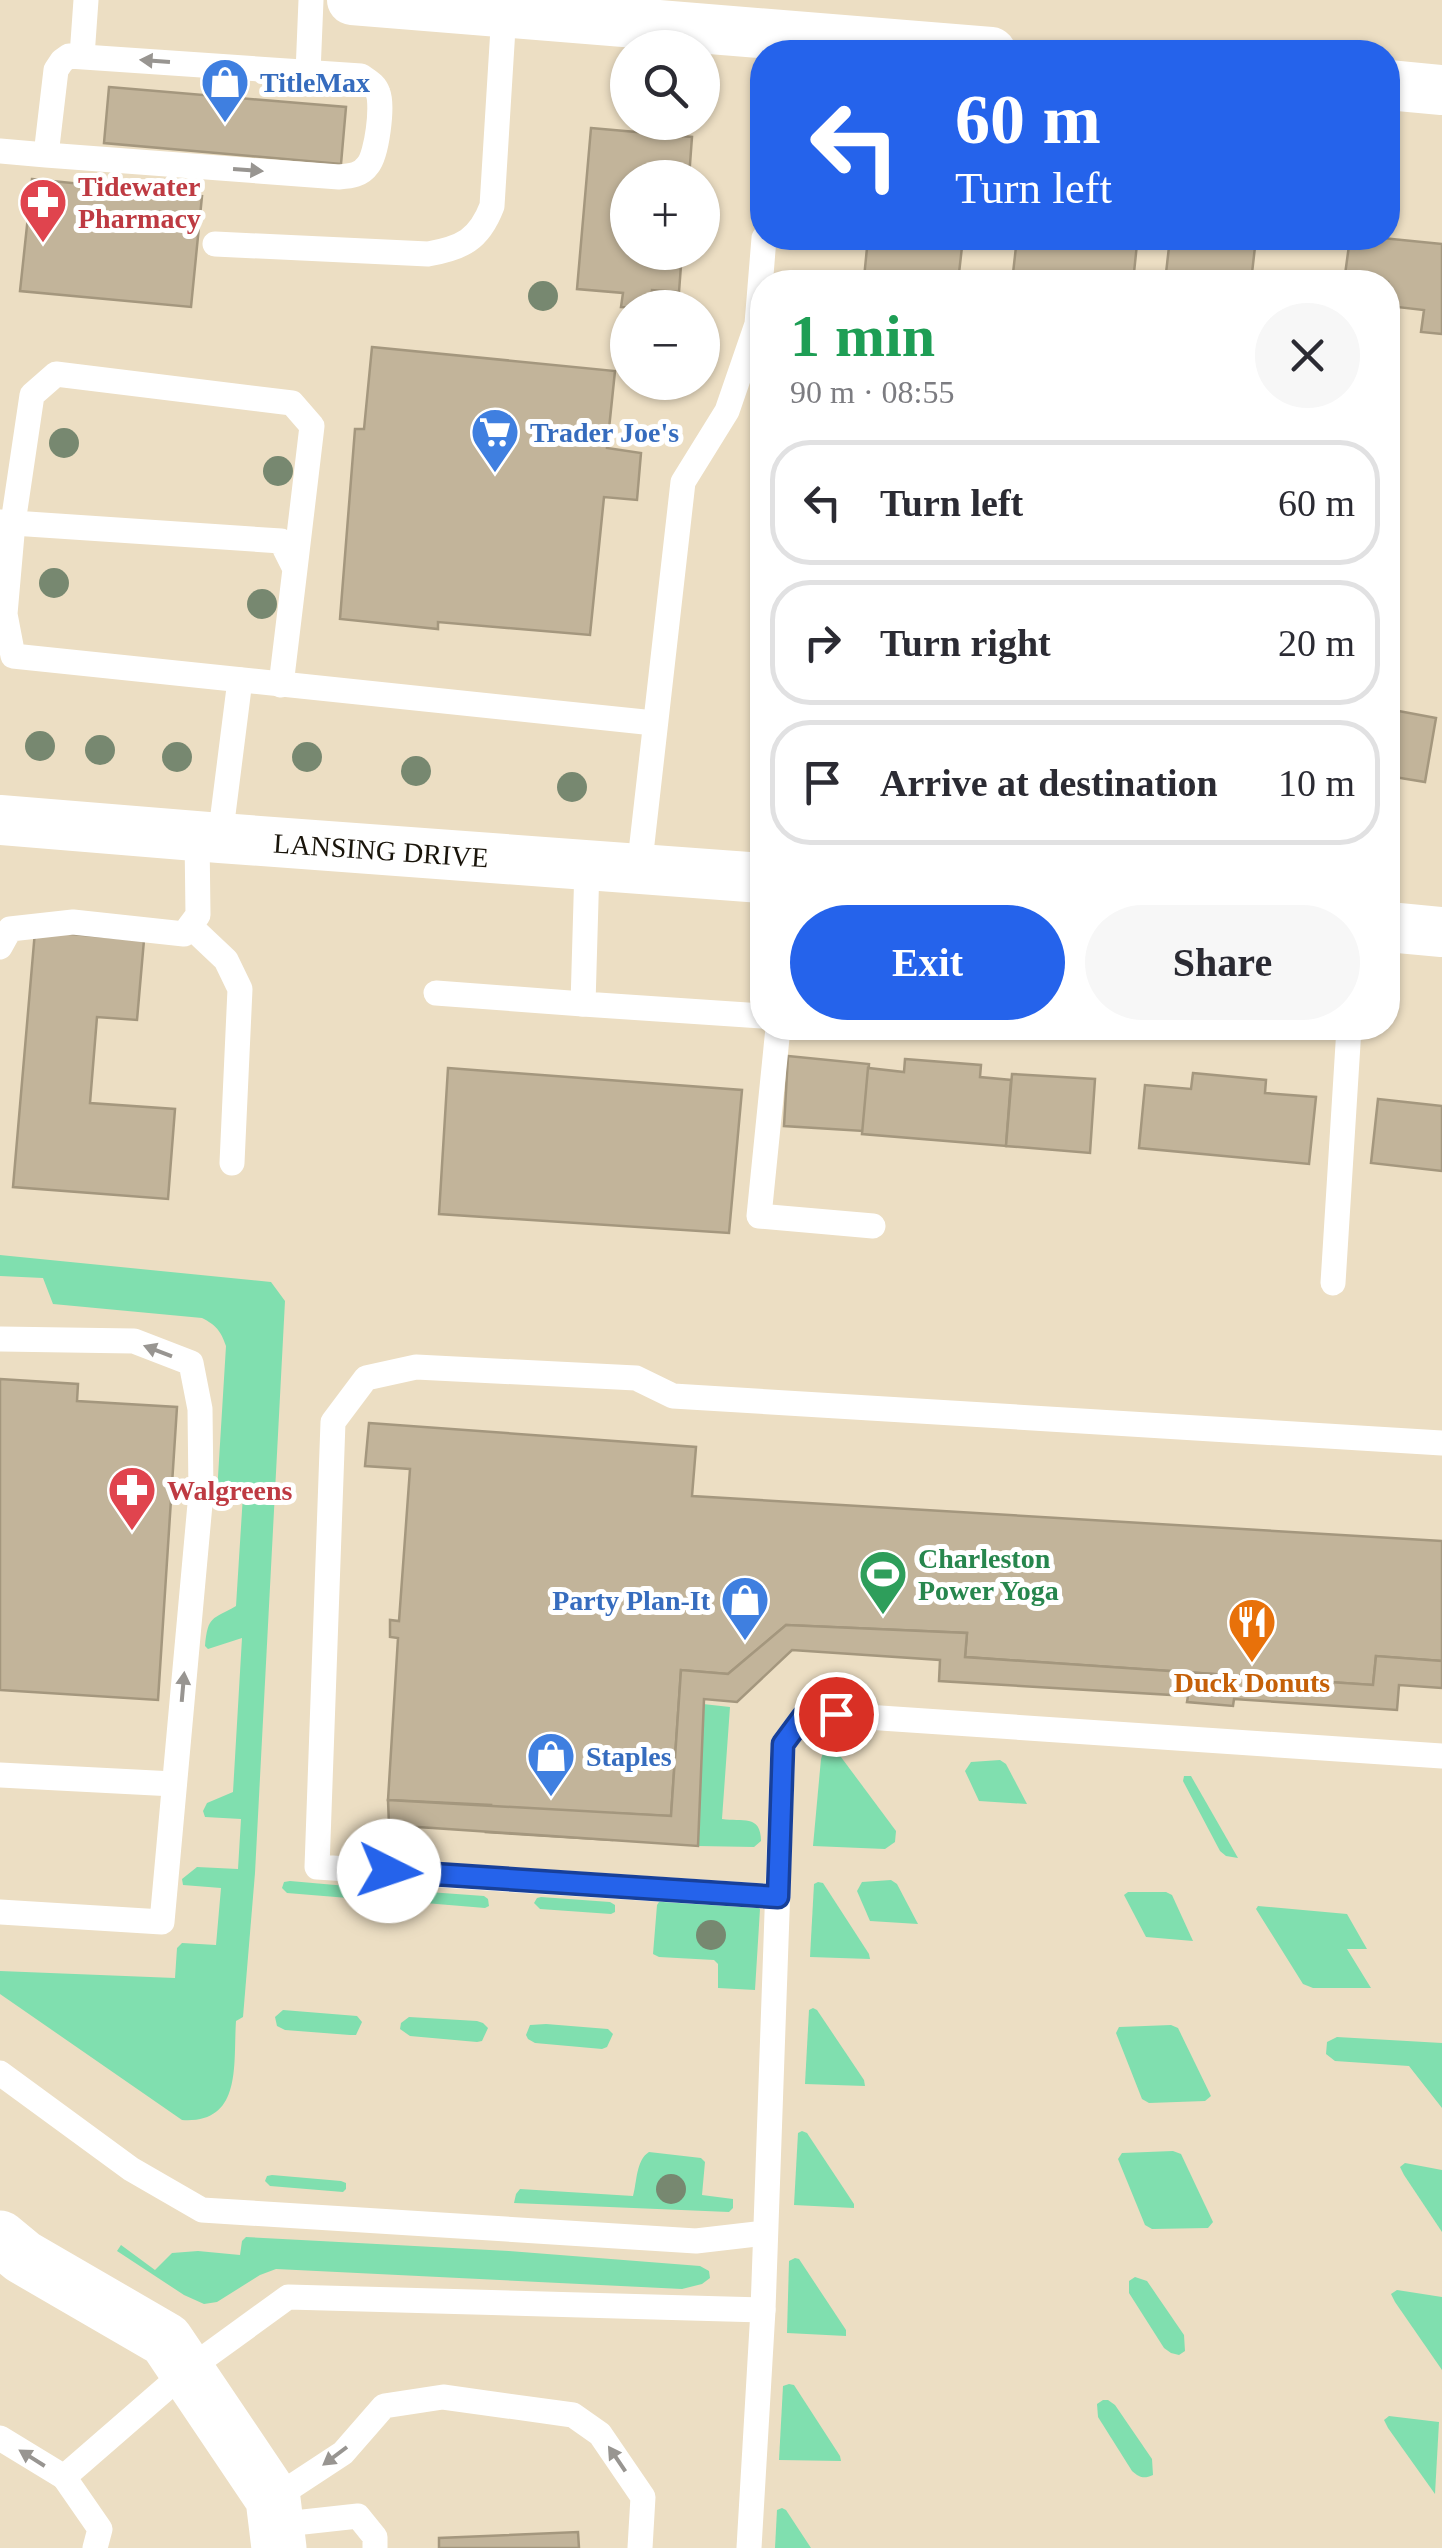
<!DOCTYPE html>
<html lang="en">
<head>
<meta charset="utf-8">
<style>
	:root { --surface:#fff; --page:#f7f7f7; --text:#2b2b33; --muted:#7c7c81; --line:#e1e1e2; --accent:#2563eb }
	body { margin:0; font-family:"Times New Roman",serif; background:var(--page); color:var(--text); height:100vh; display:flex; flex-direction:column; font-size:38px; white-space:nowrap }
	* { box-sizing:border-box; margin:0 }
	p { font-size:32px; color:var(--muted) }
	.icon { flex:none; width:55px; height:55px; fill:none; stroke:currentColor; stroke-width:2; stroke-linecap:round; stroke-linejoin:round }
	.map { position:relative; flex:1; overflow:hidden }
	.side { position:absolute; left:750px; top:270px; width:650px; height:770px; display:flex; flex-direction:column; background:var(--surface); border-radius:40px; box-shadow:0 2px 8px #0004 }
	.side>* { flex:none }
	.banner { position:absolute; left:750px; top:40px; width:650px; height:210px; border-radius:40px; box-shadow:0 2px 8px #0004; background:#2563eb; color:#fff; overflow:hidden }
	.controls { position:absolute; left:610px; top:30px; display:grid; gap:20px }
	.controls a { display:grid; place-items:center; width:110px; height:110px; border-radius:50%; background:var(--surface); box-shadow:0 2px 8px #0004; font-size:50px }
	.pin { position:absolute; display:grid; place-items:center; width:85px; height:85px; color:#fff; margin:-42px; border:5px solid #fff; border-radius:50%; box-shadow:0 2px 10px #0007 }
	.me { position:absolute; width:110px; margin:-55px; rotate:94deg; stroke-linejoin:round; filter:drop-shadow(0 0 8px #0008) }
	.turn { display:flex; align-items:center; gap:35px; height:210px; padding:0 40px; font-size:45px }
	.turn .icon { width:130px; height:130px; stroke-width:2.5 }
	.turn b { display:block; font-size:70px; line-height:85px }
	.round { display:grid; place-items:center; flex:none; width:105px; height:105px; border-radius:52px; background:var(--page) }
	.overview { display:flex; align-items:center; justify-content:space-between; height:170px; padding:0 40px }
	h1 { font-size:60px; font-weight:600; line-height:75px; color:#1e9e55 }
	.action { display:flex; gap:20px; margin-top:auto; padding:20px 40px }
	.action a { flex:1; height:115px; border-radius:60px; background:var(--accent); color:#fff; font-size:40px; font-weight:600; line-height:115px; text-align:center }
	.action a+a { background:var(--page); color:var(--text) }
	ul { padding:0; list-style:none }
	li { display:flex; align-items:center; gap:30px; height:125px; margin:0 20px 15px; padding:0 20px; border:5px solid var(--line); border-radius:40px }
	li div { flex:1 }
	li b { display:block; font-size:38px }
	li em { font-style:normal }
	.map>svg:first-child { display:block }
	.grass { fill:#80dfaf }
	.building { fill:#c2b49a; stroke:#a4977e; stroke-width:2.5 }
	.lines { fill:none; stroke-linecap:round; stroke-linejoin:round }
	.service { stroke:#fff; stroke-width:25 }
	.minor { stroke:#fff; stroke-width:50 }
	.tertiary { stroke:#fff; stroke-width:55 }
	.tree { fill:#778870 }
	.oneway { fill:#989591 }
	.route-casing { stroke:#184099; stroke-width:25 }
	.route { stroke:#2563eb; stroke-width:18 }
	.labels { text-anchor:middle; stroke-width:10; stroke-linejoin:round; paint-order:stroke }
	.shop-label { font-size:28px; font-weight:bold; fill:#366cbe; stroke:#fff; text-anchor:start }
	.health-label { font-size:28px; font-weight:bold; fill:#be3a42; stroke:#fff; text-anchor:start }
	.street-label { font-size:28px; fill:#19140a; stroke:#fff }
	.leisure-label { font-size:28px; font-weight:bold; fill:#27864d; stroke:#fff; text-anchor:start }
	.food-label { font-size:28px; font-weight:bold; fill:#c56008; stroke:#fff }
</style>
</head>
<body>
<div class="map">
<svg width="1442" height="2548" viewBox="0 0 1442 2548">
	<rect width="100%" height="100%" fill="#ecdec3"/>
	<g class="grass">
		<path d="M0,1255L271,1282L285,1301L255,1873L243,2017L236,2021C233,2064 243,2124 182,2120L0,1994V1971L175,1978L177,1948L182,1943L216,1945L221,1888L183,1885L182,1879L197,1867L238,1869L241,1819L205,1817L203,1811L207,1803L233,1792L242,1638L208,1649L205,1646C208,1615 212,1620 236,1606L243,1495L216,1509L226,1346C221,1331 216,1325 202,1318L53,1304L43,1278L0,1276Z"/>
		<path d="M703,1704L730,1707L722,1819C742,1822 761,1814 761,1841L754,1847L698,1846Z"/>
		<path d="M831,1750L838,1753L896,1831L895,1842L885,1849L813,1846L821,1759L823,1753Z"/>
		<path d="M1000,1760L1006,1764L1027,1804L979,1801L965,1771L971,1762Z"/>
		<path d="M1184,1776H1191L1238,1858L1226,1856L1220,1851L1183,1781Z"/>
		<path d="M891,1880L897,1884L918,1924L870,1921L857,1891L862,1882Z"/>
		<path d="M290,1881L358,1887L363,1890V1896L360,1899L287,1893L282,1888L284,1882Z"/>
		<path d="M818,1882L823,1883L869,1954L870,1959L810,1957L814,1884Z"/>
		<path d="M415,1891L484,1896L488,1899L489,1906L485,1908L413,1902L408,1898L410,1892Z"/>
		<path d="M1128,1892H1166L1172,1895L1193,1941L1146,1937L1124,1895Z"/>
		<path d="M541,1897L610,1902L615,1905V1912L611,1914L540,1909L534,1903L537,1898Z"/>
		<path d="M661,1899L753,1904L760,1909L755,1990L718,1988V1964L714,1960L659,1957L653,1954L657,1905Z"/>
		<path d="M1258,1906L1347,1914L1367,1949H1347L1371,1988H1313L1303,1984L1256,1909Z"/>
		<path d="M813,2008L817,2010L864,2080L865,2086L805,2084L809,2010Z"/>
		<path d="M283,2010L357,2016L362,2022L356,2035H350L285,2030L277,2026L275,2017Z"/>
		<path d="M409,2017L477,2021L483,2023L488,2028L482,2041L477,2042L410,2036L400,2029L401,2023Z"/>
		<path d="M546,2024L608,2029L613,2034L607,2047L602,2049L535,2043L528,2039L526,2035L530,2025Z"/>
		<path d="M1171,2025L1178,2028L1211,2096L1205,2101L1149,2103L1142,2099L1116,2033L1119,2027Z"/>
		<path d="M1337,2037L1442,2043V2108L1409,2066L1335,2061L1326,2054L1327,2042Z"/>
		<path d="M802,2131L807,2133L854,2204V2208L794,2205L798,2133Z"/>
		<path d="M1173,2151L1181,2154L1213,2222L1208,2228L1152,2229L1145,2225L1118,2159L1122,2153Z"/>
		<path d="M649,2152L701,2158L705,2162L702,2195L733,2199V2208L729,2212L514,2203L516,2194L520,2189L633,2196C637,2182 636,2160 649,2152Z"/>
		<path d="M1405,2163L1442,2170V2232L1404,2175L1400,2167Z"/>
		<path d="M272,2175L341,2181L346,2183V2189L343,2192L270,2186L265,2181L267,2176Z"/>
		<path d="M246,2237L509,2251L700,2266L709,2271L710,2278L702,2284L682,2289L276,2269L260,2275L217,2302L204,2304L184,2295L117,2251L121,2245L155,2270L172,2253L198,2251L240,2255L242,2241Z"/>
		<path d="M795,2258L799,2259L846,2330V2336L787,2333L789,2261Z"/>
		<path d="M1135,2277L1147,2281L1184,2335L1185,2351L1179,2355L1171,2353L1164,2348L1129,2293V2281Z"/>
		<path d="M1397,2290L1442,2297V2370L1395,2302L1391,2294Z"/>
		<path d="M789,2384L794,2385L840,2456L841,2461L779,2460L783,2386Z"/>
		<path d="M1103,2400H1108L1115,2405L1152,2459L1153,2475C1144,2479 1140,2478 1132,2471L1098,2417L1097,2404Z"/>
		<path d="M1389,2416L1439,2422L1435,2494L1388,2428L1384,2420Z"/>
		<path d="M782,2508L786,2510L811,2548H775L777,2510Z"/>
	</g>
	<g class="building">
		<path d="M109,87L346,107L341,164L104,143Z"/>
		<path d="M591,128L692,137L689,178H628V252H682L679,292L652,290L650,308L621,307L623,293L577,289Z"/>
		<path d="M32,179L202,196L191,307L20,291Z"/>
		<path d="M868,238H963L958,282H907L864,278Z"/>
		<path d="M1017,238L1043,239V238H1102V241L1137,244L1133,282H1012Z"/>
		<path d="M1170,238H1256L1251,282H1165Z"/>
		<path d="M1350,238H1382L1442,244V334L1421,332L1424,310L1388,306V282H1344Z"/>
		<path d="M372,347L615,371L607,448L641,453L637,500L604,497L590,635L438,622V629L340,619L355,429H364Z"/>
		<path d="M1388,709L1436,718L1425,782L1388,776Z"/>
		<path d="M35,931L144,940L137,1020L97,1017L90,1103L175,1109L168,1199L13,1187Z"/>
		<path d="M788,1056L869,1064L863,1131L784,1126Z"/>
		<path d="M905,1059L981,1065L980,1077L1011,1080L1006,1146L862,1134L868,1068L904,1072Z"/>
		<path d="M448,1068L742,1090L729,1233L439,1214Z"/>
		<path d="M1193,1073L1266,1080L1265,1093L1316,1097L1309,1164L1139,1148L1145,1085L1191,1089Z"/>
		<path d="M1012,1074L1095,1079L1090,1153L1006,1146Z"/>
		<path d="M1378,1099L1442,1106V1171L1371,1163Z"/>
		<path d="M0,1379L78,1384L77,1401L177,1407L158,1700L0,1690Z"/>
		<path d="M369,1423L696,1447L692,1496L1442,1541V1661L1376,1656L1373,1685L965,1657L967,1633L786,1625L728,1674L681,1670L671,1816L613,1813L612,1840L486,1832L491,1805L388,1800L398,1638L390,1637V1620L399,1621L410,1469L365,1466Z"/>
		<path d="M786,1625L967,1633L965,1657L1373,1685L1376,1656L1442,1661V1688L1399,1685L1397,1710L1234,1699L1233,1706L1187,1702L1188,1696L939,1681L940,1660L792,1650L737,1702L704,1699L698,1846L389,1825L388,1800L671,1816L681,1670L728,1674Z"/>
		<path d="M578,2532L579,2548H439V2538Z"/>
	</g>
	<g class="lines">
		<g class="service">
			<path d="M82,56L86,0"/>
			<path d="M308,73L311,0"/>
			<path d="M0,151L46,155L339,177C351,176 361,175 368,165C377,154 383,106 378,93C375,84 368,81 361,76L69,56L62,61L56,70L46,155"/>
			<path d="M215,244L428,254C462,248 479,240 492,206L504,12"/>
			<path d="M0,522L13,523L5,614L13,656L654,723"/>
			<path d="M281,685L295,569L281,541L13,523L32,395L56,374L292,403L312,426L295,569"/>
			<path d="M220,838L240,680"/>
			<path d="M587,866L583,1004L762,1016"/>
			<path d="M639,870L683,482L727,411L757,324L764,238"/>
			<path d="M190,926L226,960L240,989L232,1163"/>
			<path d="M0,947L10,929L73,922L184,934L198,915L197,836"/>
			<path d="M436,993L583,1004"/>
			<path d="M778,1028L759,1216L873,1226"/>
			<path d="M1333,1283L1349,1028"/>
			<path d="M0,1339L134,1341L191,1363L200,1409L201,1493L162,1922L0,1912"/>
			<path d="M0,1775L174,1784"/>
			<path d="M778,1897L317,1867L333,1422L366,1378L416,1367L636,1378L673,1396L1442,1443"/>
			<path d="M0,2073L131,2169L202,2210L696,2241L765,2233"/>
			<path d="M0,2438L64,2477"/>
			<path d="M273,2499L343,2453L384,2406L443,2397L573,2415L600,2434L643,2497L640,2548"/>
			<path d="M276,2525L358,2516L375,2537V2548"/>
			<path d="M95,2548L100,2529L64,2477L186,2371L288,2297L763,2310"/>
			<path d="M749,2548L763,2310L783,1744L803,1717L836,1715L1442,1756"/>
		</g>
		<g class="minor">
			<path d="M352,0L991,52"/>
			<path d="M1388,85L1442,90"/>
			<path d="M0,820L220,838L762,878"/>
			<path d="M1388,927L1442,932"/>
		</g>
		<path class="tertiary" d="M0,2238L23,2257L166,2340L273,2499L279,2548"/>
	</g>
	<g class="tree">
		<circle cx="543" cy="296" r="15"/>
		<circle cx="64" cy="443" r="15"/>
		<circle cx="278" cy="471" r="15"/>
		<circle cx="54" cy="583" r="15"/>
		<circle cx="262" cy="604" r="15"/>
		<circle cx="40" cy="746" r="15"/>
		<circle cx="100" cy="750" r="15"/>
		<circle cx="177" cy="757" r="15"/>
		<circle cx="307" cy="757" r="15"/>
		<circle cx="416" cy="771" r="15"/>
		<circle cx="572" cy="787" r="15"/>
		<circle cx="711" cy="1935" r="15"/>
		<circle cx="671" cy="2189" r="15"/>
	</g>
	<defs><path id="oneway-solid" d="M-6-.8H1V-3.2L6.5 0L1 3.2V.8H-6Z" transform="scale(2.5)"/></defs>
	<g class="oneway">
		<use href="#oneway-solid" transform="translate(155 61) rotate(-176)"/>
		<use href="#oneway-solid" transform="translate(248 170) rotate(4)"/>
		<use href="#oneway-solid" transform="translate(158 1351) rotate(-159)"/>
		<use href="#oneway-solid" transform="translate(183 1687) rotate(-85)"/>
		<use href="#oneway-solid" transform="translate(335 2456) rotate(143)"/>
		<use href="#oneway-solid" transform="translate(32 2458) rotate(-148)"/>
		<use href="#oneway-solid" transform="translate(617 2459) rotate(-124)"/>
	</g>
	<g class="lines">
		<g class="route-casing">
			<path id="route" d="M389,1871L778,1897L783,1744L803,1717L836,1714"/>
		</g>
		<use href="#route" class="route"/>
	</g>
	<defs>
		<g id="shop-pin" transform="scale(2.5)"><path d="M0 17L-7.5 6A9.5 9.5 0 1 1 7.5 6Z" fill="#3f7fe0" stroke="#fff"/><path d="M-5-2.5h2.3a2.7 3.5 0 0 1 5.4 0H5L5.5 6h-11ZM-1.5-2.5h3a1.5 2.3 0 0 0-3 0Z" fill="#fff"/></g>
		<g id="pharmacy-pin" transform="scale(2.5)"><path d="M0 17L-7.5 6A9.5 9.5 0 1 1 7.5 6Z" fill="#e0444e" stroke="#fff"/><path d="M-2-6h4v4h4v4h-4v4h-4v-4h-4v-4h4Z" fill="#fff"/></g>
		<g id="supermarket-pin" transform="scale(2.5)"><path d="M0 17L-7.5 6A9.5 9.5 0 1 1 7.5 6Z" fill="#3f7fe0" stroke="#fff"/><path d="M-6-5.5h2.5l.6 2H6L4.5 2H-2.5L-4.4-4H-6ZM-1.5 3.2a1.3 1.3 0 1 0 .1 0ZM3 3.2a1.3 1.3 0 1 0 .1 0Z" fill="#fff"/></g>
		<g id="stadium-pin" transform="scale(2.5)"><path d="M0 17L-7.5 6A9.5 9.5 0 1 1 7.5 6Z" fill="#2e9e5b" stroke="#fff"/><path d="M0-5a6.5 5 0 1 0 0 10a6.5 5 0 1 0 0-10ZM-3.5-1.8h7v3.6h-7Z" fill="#fff"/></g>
		<g id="restaurant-pin" transform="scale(2.5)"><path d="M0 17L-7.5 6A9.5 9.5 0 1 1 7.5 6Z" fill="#e8710a" stroke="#fff"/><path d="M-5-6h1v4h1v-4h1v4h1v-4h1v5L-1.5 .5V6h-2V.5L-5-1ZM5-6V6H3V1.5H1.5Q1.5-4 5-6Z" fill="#fff"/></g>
	</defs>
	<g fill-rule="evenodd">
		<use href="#shop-pin" x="225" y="82"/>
		<use href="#pharmacy-pin" x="43" y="202"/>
		<use href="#supermarket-pin" x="495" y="432"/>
		<use href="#pharmacy-pin" x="132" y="1490"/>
		<use href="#stadium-pin" x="883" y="1574"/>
		<use href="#shop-pin" x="745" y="1600"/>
		<use href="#restaurant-pin" x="1252" y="1622"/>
		<use href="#shop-pin" x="551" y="1756"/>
	</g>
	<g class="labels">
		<g class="shop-label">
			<text x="260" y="92">TitleMax</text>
			<text x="530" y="442">Trader Joe's</text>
			<text x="710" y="1610" text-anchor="end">Party Plan-It</text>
			<text x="586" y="1766">Staples</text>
		</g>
		<g class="health-label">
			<text x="78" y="196">Tidewater<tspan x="78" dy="32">Pharmacy</tspan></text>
			<text x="167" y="1500">Walgreens</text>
		</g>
		<g class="street-label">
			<text transform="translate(381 850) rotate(4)" y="10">LANSING DRIVE</text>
		</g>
		<g class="leisure-label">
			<text x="918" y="1568">Charleston<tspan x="918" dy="32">Power Yoga</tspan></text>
		</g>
		<g class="food-label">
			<text x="1252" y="1692">Duck Donuts</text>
		</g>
	</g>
</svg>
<div class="controls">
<a><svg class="icon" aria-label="search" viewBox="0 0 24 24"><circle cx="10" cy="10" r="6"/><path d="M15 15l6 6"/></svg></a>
<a>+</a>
<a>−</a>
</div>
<div class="pin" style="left:836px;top:1714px;background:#d93025"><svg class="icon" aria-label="arrive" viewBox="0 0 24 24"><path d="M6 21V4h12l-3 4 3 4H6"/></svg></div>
<svg class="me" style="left:389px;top:1871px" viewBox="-20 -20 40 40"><circle r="19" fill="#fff"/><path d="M0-13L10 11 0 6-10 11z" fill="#2563eb"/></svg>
<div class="banner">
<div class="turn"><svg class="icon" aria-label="left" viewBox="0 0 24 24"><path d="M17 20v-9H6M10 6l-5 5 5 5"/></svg><div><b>60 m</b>Turn left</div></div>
</div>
<section class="side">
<div class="overview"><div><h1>1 min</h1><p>90 m · 08:55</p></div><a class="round"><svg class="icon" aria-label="close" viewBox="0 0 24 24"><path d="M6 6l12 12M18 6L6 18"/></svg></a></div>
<ul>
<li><svg class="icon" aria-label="left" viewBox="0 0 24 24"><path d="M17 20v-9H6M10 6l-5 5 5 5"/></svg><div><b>Turn left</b></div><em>60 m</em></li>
<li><svg class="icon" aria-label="right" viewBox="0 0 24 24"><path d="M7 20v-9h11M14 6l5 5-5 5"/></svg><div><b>Turn right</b></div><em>20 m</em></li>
<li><svg class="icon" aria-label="arrive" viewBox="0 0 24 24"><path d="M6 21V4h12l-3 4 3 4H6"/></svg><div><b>Arrive at destination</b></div><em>10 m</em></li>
</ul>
<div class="action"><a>Exit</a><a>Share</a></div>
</section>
</div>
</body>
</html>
